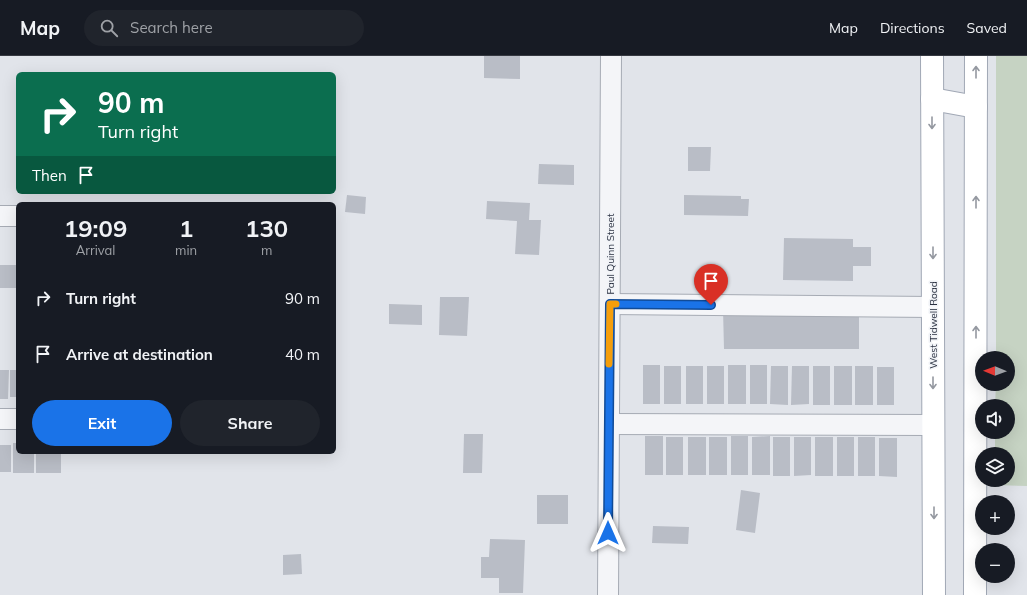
<!DOCTYPE html>
<html lang="en">
<head>
<meta charset="utf-8">
<style>
	:root { --surface:#171b24; --page:#20242c; --text:#f1f3f6; --muted:#9ea1a6; --line:#363941; --accent:#1a73e8 }
	body { margin:0; font-family:Mulish,sans-serif; background:var(--page); color:var(--text); height:100vh; display:flex; flex-direction:column; font-size:15px; white-space:nowrap }
	* { box-sizing:border-box; margin:0 }
	p { font-size:13px; color:var(--muted) }
	.icon { flex:none; width:22px; height:22px; fill:none; stroke:currentColor; stroke-width:2; stroke-linecap:round; stroke-linejoin:round }
	.map { position:relative; flex:1; overflow:hidden }
	.details { position:absolute; left:16px; top:146px; width:320px; height:252px; display:flex; flex-direction:column; background:var(--surface); border-radius:6px; box-shadow:0 4px 16px #0002 }
	.details>* { flex:none }
	.banner { position:absolute; left:16px; top:16px; width:320px; height:122px; border-radius:6px; box-shadow:0 4px 16px #0002; background:#0b6e4f; color:#fff; overflow:hidden }
	.needle { width:26px; rotate:271deg }
	.tools { position:absolute; left:975px; top:295px; display:grid; gap:8px }
	.tools a { display:grid; place-items:center; width:40px; height:40px; border-radius:50%; background:var(--surface); box-shadow:0 4px 16px #0002; font-size:20px }
	.pin { position:absolute; display:grid; place-items:center; width:34px; height:34px; color:#fff; margin:-41px -17px; border-radius:50% 50% 50% 0; rotate:-45deg; box-shadow:0 0 4px #0007 }
	.pin .icon { rotate:45deg }
	.me { position:absolute; width:44px; margin:-22px; rotate:0deg; stroke-linejoin:round; filter:drop-shadow(0 0 3px #0008) }
	.turn { display:flex; align-items:center; gap:14px; height:84px; padding:0 16px; font-size:18px }
	.turn .icon { width:52px; height:52px; stroke-width:2.5 }
	.turn b { display:block; font-size:28px; line-height:34px }
	.then { display:flex; align-items:center; height:38px; padding:0 16px; background:#0003; gap:8px; font-size:15px }
	.eta { display:flex; justify-content:space-evenly; align-items:center; height:68px; text-align:center }
	.eta b { font-size:24px; font-weight:700; line-height:28px }
	.action { display:flex; gap:8px; margin-top:auto; padding:8px 16px }
	.action a { flex:1; height:46px; border-radius:24px; background:var(--accent); color:#fff; font-size:16px; font-weight:700; line-height:46px; text-align:center }
	.action a+a { background:var(--page); color:var(--text) }
	ul { padding:0; list-style:none }
	li { display:flex; align-items:center; gap:12px; height:56px; padding:0 16px }
	li div { flex:1 }
	li b { display:block; font-size:15px }
	li em { font-style:normal }
	header { display:flex; align-items:center; gap:24px; box-sizing:border-box; height:56px; padding:0 20px; background:var(--surface); border-bottom:1px solid var(--line) }
	header strong { font-size:19px }
	nav { display:flex; gap:22px; margin-inline-start:auto; font-size:14px }
	.search { width:280px; height:36px; background:var(--page); display:flex; align-items:center; gap:10px; box-sizing:border-box; padding:0 14px; border-radius:22px; color:var(--muted); font-size:15px }
	.map>svg:first-child { display:block }
	.green { fill:#c6d3c3 }
	.building { fill:#b9bdc6 }
	.lines { fill:none; stroke-linecap:round; stroke-linejoin:round }
	.minor-casing { stroke:#a6abb4; stroke-width:22 }
	.major-casing { stroke:#a1a8b5; stroke-width:24 }
	.minor { stroke:#f4f5f8; stroke-width:20 }
	.major { stroke:#fff; stroke-width:22 }
	.oneway { stroke:#9498a0 }
	.route-casing { stroke:#114b97; stroke-width:10 }
	.route { stroke:#1a73e8; stroke-width:7 }
	.slow { stroke:#f59e0b; stroke-width:7 }
	.labels { text-anchor:middle; stroke-width:3; stroke-linejoin:round; paint-order:stroke }
	.street-label { font-size:10px; fill:#2a3141; stroke:#f1f3f7 }
</style>
</head>
<body>
<header>
<strong>Map</strong>
<div class="search"><svg class="icon" aria-label="search" viewBox="0 0 24 24"><circle cx="10" cy="10" r="6"/><path d="M15 15l6 6"/></svg>Search here</div>
<nav><a>Map</a><a>Directions</a><a>Saved</a></nav>
</header>
<div class="map">
<svg width="1027" height="539" viewBox="0 0 1027 539">
	<rect width="100%" height="100%" fill="#e1e4ea"/>
	<path class="green" d="M996,0H1027V430L995,429V424H1008V398H995V376H1008V350H995L996,328H1008V302H996Z"/>
	<g class="building">
		<path d="M484,0H520V23L484,22Z"/>
		<path d="M688,91H711L710,115H688Z"/>
		<path d="M539,108L574,109V129L538,128Z"/>
		<path d="M347,139L366,141L365,158L345,156Z"/>
		<path d="M684,139L741,140V143H749L748,160L684,159Z"/>
		<path d="M487,145L530,147L529,164H541L539,199L515,198L517,165L486,163Z"/>
		<path d="M784,182L853,183V191H871V210H853V225L783,224Z"/>
		<rect x="0" y="209" width="18" height="23"/>
		<path d="M440,241H469L467,280L439,279Z"/>
		<path d="M389,248L422,249V269L389,268Z"/>
		<path d="M859,252V293H724L723,253Z"/>
		<rect x="643" y="309" width="17" height="39"/>
		<rect x="728" y="309" width="18" height="39"/>
		<rect x="750" y="309" width="17" height="39"/>
		<rect x="664" y="310" width="17" height="38"/>
		<rect x="686" y="310" width="17" height="38"/>
		<rect x="707" y="310" width="17" height="38"/>
		<path d="M771,310H788V349L770,348Z"/>
		<path d="M792,310H809V348L791,349Z"/>
		<rect x="813" y="310" width="17" height="39"/>
		<rect x="834" y="310" width="18" height="39"/>
		<rect x="855" y="310" width="18" height="39"/>
		<rect x="877" y="311" width="17" height="38"/>
		<path d="M0,314H9L8,343H0Z"/>
		<rect x="10" y="314" width="8" height="27"/>
		<path d="M464,378H483L482,417H463Z"/>
		<rect x="645" y="380" width="18" height="39"/>
		<rect x="731" y="380" width="17" height="39"/>
		<path d="M770,380V419H752V381Z"/>
		<rect x="666" y="381" width="17" height="38"/>
		<rect x="688" y="381" width="18" height="38"/>
		<rect x="709" y="381" width="18" height="38"/>
		<rect x="773" y="381" width="17" height="39"/>
		<path d="M794,381H811V419L794,420Z"/>
		<rect x="815" y="381" width="18" height="39"/>
		<rect x="837" y="381" width="17" height="39"/>
		<rect x="858" y="381" width="17" height="39"/>
		<path d="M879,382H897V421L879,420Z"/>
		<path d="M13,387H18V396H34V417H13Z"/>
		<rect x="0" y="389" width="11" height="27"/>
		<rect x="36" y="396" width="25" height="21"/>
		<path d="M741,434L760,437L755,477L736,474Z"/>
		<rect x="537" y="439" width="31" height="29"/>
		<path d="M653,470L689,471L688,488L652,487Z"/>
		<path d="M490,483L525,484L523,537H499V522H481V501H489Z"/>
		<path d="M301,498L302,518L283,519V499Z"/>
	</g>
	<g class="lines">
		<g class="minor-casing">
			<g id="minor">
				<path d="M0,160H18"/>
				<path d="M610,248L933,251"/>
				<path d="M0,363H18"/>
				<path d="M609,368L933,369"/>
				<path d="M608,539L611,0"/>
			</g>
		</g>
		<g class="major-casing">
			<g id="major">
				<path d="M932,0L934,539"/>
				<path d="M932,43L976,51"/>
				<path d="M975,539L976,0"/>
			</g>
		</g>
		<use href="#minor" class="minor"/>
		<use href="#major" class="major"/>
	</g>
	<defs><path id="oneway-shaft" d="M-6 0H5M1.5-3L5.5 0L1.5 3" fill="none" stroke-width="1.6" stroke-linecap="round" stroke-linejoin="round"/></defs>
	<g class="oneway">
		<use href="#oneway-shaft" transform="translate(976 16) rotate(-90)"/>
		<use href="#oneway-shaft" transform="translate(932 67) rotate(90)"/>
		<use href="#oneway-shaft" transform="translate(976 146) rotate(-90)"/>
		<use href="#oneway-shaft" transform="translate(933 197) rotate(90)"/>
		<use href="#oneway-shaft" transform="translate(976 276) rotate(-90)"/>
		<use href="#oneway-shaft" transform="translate(933 327) rotate(90)"/>
		<use href="#oneway-shaft" transform="translate(934 457) rotate(90)"/>
	</g>
	<g class="lines">
		<g class="route-casing">
			<path id="route" d="M608,477L610,248L711,249"/>
		</g>
		<use href="#route" class="route"/>
		<path class="slow" d="M609,308L610,248H616"/>
	</g>
	<g class="labels">
		<g class="street-label">
			<text transform="translate(610 198) rotate(-90)" y="4">Paul Quinn Street</text>
			<text transform="translate(933 269) rotate(-90)" y="4">West Tidwell Road</text>
		</g>
	</g>
</svg>
<div class="tools">
<a><svg class="needle" viewBox="-14 -14 28 28"><path d="M0-13l5 13h-10z" fill="#e53935"/><path d="M0 13l5-13h-10z" fill="#9ea1a6"/></svg></a>
<a><svg class="icon" aria-label="sound" viewBox="0 0 24 24"><path d="M4 9h4l5-4v14l-5-4H4zM17 9q2 3 0 6"/></svg></a>
<a><svg class="icon" aria-label="layers" viewBox="0 0 24 24"><path d="M12 4l9 5-9 5-9-5zM3 14l9 5 9-5"/></svg></a>
<a>+</a>
<a>−</a>
</div>
<div class="pin" style="left:711px;top:249px;background:#d93025"><svg class="icon" aria-label="arrive" viewBox="0 0 24 24"><path d="M6 21V4h12l-3 4 3 4H6"/></svg></div>
<svg class="me" style="left:608px;top:477px" viewBox="-20 -20 40 40"><path d="M0-17L14 15 0 8-14 15z" fill="#1a73e8" stroke="#fff" stroke-width="4"/></svg>
<div class="banner">
<div class="turn"><svg class="icon" aria-label="right" viewBox="0 0 24 24"><path d="M7 20v-9h11M14 6l5 5-5 5"/></svg><div><b>90 m</b>Turn right</div></div>
<div class="then">Then<svg class="icon" aria-label="arrive" viewBox="0 0 24 24"><path d="M6 21V4h12l-3 4 3 4H6"/></svg></div>
</div>
<section class="details">
<div class="eta">
<div><b>19:09</b><p>Arrival</p></div>
<div><b>1</b><p>min</p></div>
<div><b>130</b><p>m</p></div>
</div>
<ul>
<li><svg class="icon" aria-label="right" viewBox="0 0 24 24"><path d="M7 20v-9h11M14 6l5 5-5 5"/></svg><div><b>Turn right</b></div><em>90 m</em></li>
<li><svg class="icon" aria-label="arrive" viewBox="0 0 24 24"><path d="M6 21V4h12l-3 4 3 4H6"/></svg><div><b>Arrive at destination</b></div><em>40 m</em></li>
</ul>
<div class="action"><a>Exit</a><a>Share</a></div>
</section>
</div>
</body>
</html>
